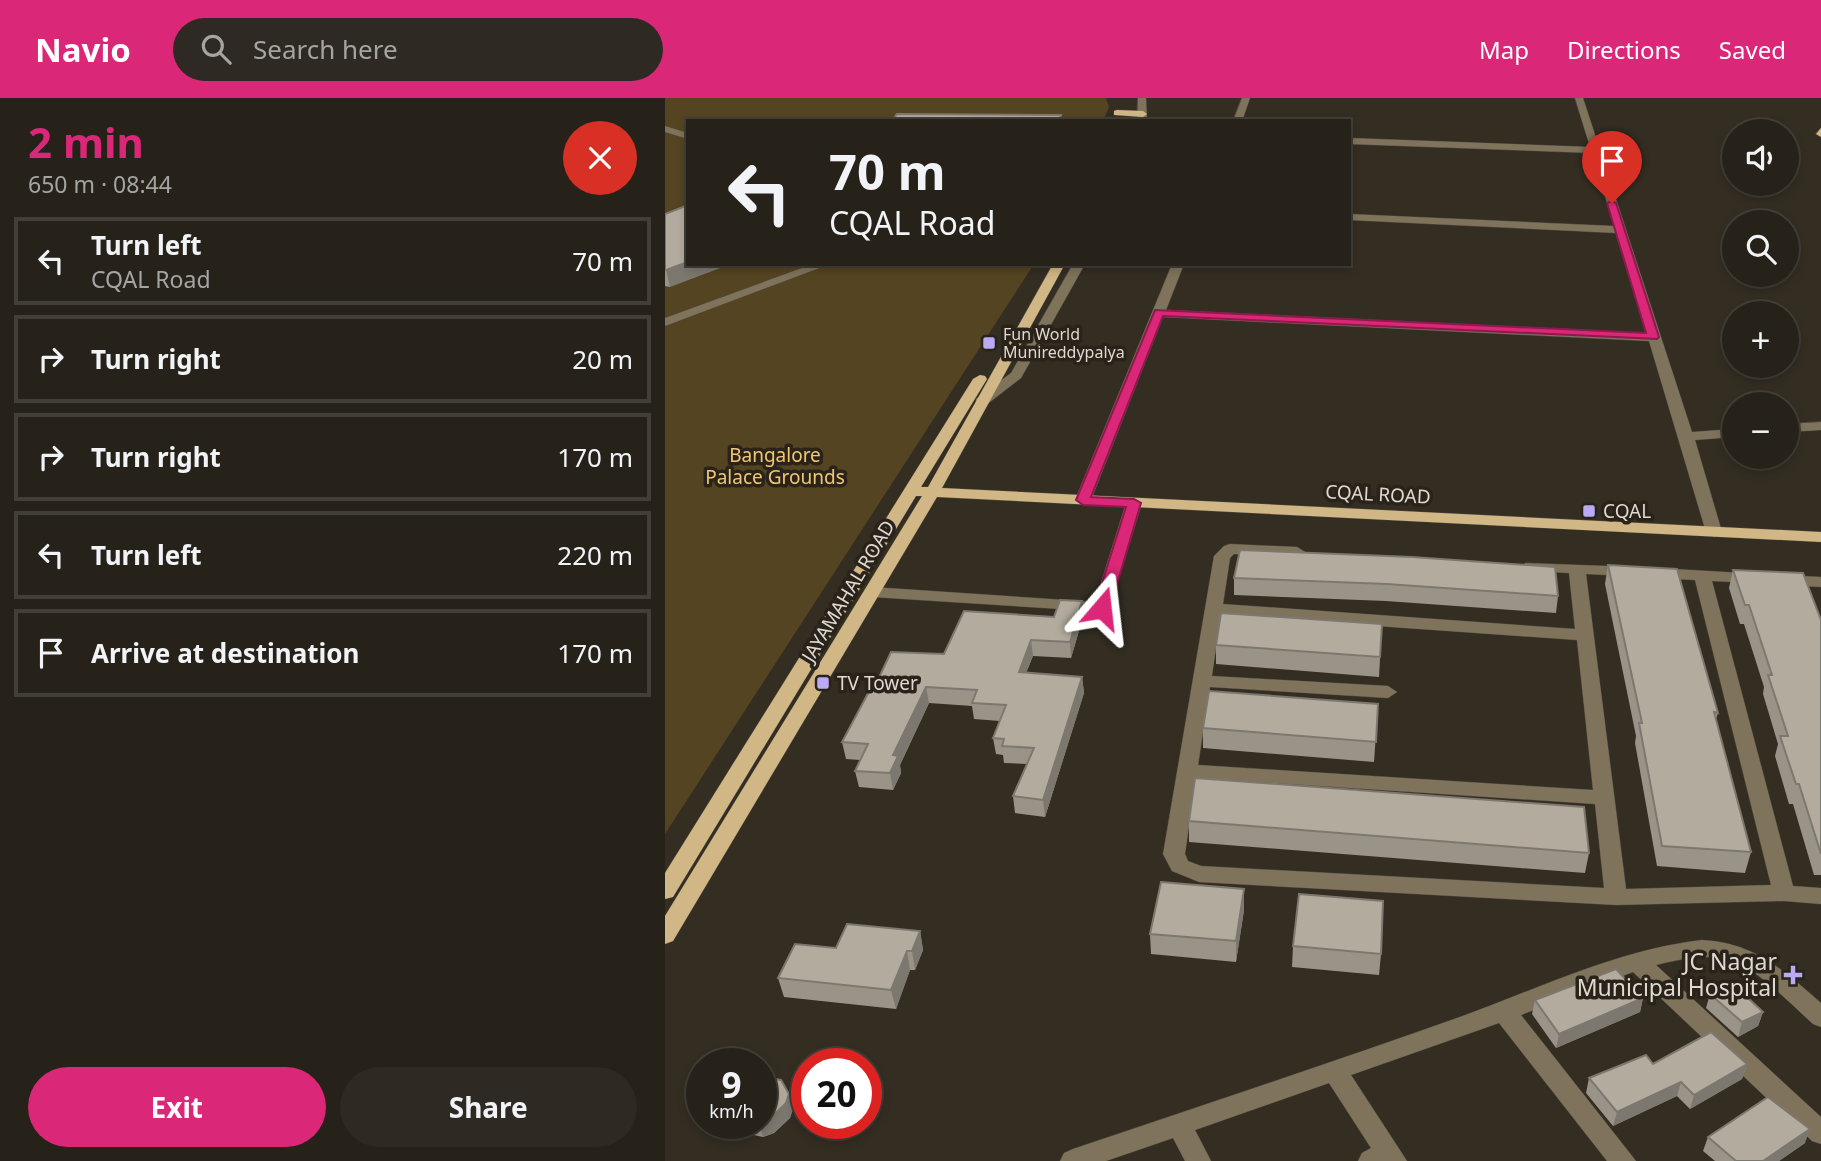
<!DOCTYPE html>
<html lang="en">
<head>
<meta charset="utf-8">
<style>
	:root { --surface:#26221a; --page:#2e2a23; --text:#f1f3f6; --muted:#a4a4a2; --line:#423f39; --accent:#db2777 }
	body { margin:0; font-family:"Noto Sans",sans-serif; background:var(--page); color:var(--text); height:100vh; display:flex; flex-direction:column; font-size:26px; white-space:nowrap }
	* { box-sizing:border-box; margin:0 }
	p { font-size:23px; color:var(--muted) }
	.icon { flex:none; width:38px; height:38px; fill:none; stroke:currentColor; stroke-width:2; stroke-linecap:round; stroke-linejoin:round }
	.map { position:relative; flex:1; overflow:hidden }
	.details { display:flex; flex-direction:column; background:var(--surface); width:665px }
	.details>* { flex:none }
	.banner { position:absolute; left:21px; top:21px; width:665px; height:147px; border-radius:0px; box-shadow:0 4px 10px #0003,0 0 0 2px var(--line); background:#26221a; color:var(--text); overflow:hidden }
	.controls { position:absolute; left:1057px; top:21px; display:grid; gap:14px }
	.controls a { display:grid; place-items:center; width:77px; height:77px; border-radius:50%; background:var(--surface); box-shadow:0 4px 10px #0003,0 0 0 2px var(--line); font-size:35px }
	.speed { position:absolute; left:21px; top:950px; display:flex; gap:14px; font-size:35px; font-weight:700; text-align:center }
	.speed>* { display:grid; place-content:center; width:91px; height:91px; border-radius:50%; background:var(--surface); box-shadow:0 4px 10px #0003,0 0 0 2px var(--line); line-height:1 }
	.speed small { font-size:18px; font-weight:400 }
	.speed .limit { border:10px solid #d22; background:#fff; color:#111 }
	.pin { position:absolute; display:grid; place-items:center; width:60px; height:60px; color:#fff; margin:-72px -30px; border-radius:50% 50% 50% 0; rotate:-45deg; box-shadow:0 0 7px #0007 }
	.pin .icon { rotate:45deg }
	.me { position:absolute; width:77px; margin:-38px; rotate:17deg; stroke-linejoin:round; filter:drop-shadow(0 0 5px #0008) }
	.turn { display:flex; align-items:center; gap:24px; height:147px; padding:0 28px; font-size:32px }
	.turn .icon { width:91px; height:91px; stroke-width:2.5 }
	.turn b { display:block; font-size:49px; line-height:60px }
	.round { display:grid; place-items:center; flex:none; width:74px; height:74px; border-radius:37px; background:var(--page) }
	.headline { display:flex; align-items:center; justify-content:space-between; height:119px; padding:0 28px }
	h1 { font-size:42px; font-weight:700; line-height:52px; color:var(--accent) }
	.primary-button { display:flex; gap:14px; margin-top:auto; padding:14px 28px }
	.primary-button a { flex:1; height:80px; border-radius:42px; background:var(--accent); color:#fff; font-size:28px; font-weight:700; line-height:80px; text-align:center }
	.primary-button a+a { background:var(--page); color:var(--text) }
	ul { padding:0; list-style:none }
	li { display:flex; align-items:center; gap:21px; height:88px; margin:0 14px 10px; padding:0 14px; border:4px solid var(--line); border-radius:0px }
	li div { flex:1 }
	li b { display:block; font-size:26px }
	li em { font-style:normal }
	header { display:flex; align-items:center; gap:42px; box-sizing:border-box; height:98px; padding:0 35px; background:var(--accent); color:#fff }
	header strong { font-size:33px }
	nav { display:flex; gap:38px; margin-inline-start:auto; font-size:24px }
	.search { width:490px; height:63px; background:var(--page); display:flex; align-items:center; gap:18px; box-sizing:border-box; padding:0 24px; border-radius:38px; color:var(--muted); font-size:26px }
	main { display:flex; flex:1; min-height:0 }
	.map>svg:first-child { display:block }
	.green { fill:#554421 }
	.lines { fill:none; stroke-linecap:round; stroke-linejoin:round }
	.minor-casing { stroke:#4e493e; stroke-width:1 }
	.major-casing { stroke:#4e493e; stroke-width:1 }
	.minor { fill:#7f735b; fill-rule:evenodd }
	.major { fill:#d1b786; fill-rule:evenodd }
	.wall { fill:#9a9488 }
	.shaded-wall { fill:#7d786f }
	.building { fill:#b3ac9e; stroke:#7d786f; stroke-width:2 }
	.route { fill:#db2777; stroke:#8e194d; stroke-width:2 }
	.poi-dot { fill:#baaaf6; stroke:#292319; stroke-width:2.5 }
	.labels { text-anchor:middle; stroke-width:7; stroke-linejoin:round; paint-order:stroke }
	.far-poi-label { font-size:16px; fill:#dedad3; stroke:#292319; text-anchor:start }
	.park-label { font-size:19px; fill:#f2c773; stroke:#292319 }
	.street-label { font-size:19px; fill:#dedad3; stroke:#292319 }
	.poi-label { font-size:19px; fill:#dedad3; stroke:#292319; text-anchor:start }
	.near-poi-label { font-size:23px; fill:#dedad3; stroke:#292319; text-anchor:end }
</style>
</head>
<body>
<header>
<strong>Navio</strong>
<div class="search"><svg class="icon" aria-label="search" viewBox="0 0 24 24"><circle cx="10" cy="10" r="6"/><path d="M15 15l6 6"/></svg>Search here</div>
<nav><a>Map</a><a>Directions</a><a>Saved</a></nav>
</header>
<main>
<section class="details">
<div class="headline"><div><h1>2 min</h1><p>650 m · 08:44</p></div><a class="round" style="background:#d93025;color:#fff"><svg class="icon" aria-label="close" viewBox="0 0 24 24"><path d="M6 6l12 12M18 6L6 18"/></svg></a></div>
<ul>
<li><svg class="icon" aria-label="left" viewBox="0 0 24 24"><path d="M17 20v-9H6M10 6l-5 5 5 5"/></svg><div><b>Turn left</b><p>CQAL Road</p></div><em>70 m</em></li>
<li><svg class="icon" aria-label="right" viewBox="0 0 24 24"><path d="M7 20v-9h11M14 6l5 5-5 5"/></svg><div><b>Turn right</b></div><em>20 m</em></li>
<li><svg class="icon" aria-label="right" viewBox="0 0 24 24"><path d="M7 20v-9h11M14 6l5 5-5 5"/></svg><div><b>Turn right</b></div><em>170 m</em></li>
<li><svg class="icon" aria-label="left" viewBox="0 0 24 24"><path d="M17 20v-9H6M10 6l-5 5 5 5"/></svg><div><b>Turn left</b></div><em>220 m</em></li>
<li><svg class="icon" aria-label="arrive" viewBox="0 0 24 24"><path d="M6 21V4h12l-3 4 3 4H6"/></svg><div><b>Arrive at destination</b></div><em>170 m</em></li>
</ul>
<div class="primary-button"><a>Exit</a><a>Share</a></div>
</section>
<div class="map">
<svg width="1156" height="1063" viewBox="0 0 1156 1063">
	<rect width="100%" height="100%" fill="#332d22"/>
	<path class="green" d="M0,0H441L444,9L438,23H23V166H369L0,736Z"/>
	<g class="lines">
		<g class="minor-casing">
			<g id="minor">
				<path d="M473,0H481L482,23H472Z"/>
				<path d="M577,0H585L577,23H568Z"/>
				<path d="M910,0H918L1027,334L1069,331V339L1030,342L1057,434L1055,437L1049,439L1041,434L984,243L498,219L426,402L418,407L413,405L410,402L507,166H519L501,212L982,235L951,135L684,122V116L949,128L927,55L684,46V40L925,49Z"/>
				<path d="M0,28L23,35V41L0,34Z"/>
				<path d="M148,166H165L0,228V220Z"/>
				<path d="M408,166H420L356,280L321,307H311V301L346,275Z"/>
				<path d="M1156,324V332L1122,334V326Z"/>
				<path d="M469,400L477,405L443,514L207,499L199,494L207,489L430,504L461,405Z"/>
				<path d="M565,446L632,449L640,454L632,459L569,456L565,460L558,506L910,531L904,475L866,473L858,468L860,465L969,469L971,473L963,478L921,476L961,791L1106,787L1030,482L991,480L983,475L991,470L1095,476L1097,480L1089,485L1047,483L1128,788L1156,790V806L1119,803L951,807L534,784L507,773L498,756L549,458L559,448ZM556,517L912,542L928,692L533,667L545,589L723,600L732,594L723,588L547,578ZM531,680L930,706L939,790L536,768L523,763L520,756Z"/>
				<path d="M1117,477L1156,479V489L1111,486L1109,482Z"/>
				<path d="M1037,842C1090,845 1118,872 1156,905V929L1148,926C1127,907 1088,866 1061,861C1038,856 1013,862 991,867L1156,1019V1046L1147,1043L968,874L856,917L971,1063H942L834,925L686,977L742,1063H693L697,1055L706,1050L664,985L530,1032L546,1063H520L508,1040L441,1063H395L399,1055L408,1051C538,1007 666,965 795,919C875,890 952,852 1037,842Z"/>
			</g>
		</g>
		<g class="major-casing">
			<g id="major">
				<path d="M452,12L478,13L482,16L478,19L449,17V13Z"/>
				<path d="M1156,30V39L1151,36Z"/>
				<path d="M388,166H400L277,390L1156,434V444L272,399L8,843L0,846V818L257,398H251L8,799L0,801V775L308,281L315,277L320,278L322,281L256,389H263Z"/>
			</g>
		</g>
		<use href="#minor" class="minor"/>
		<use href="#major" class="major"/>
	</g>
	<g class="wall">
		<path d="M0,116L5,189L0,188Z"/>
		<path d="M575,452L893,498L891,515L721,503L569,497V480Z"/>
		<path d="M943,467L1053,615L1051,621L1086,754L1080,775L992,768L970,645L971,638L940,486Z"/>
		<path d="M1068,472L1156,522V777H1149L1128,706H1124L1110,658L1113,646L1098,596L1099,589L1079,526H1075L1064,490Z"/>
		<path d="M389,519H418L406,560L368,558L361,575L417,579L419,595L380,719L350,715L348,698L362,666L339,665L338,657L331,656L328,640L335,623L309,621L307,608L264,605L235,667L236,675L228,692L194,689L190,673L195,662L181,661L177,644L211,586L279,556Z"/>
		<path d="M717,526L714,579L551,566V547Z"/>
		<path d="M713,606L709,664L538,650V630Z"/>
		<path d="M524,723L924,755L920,775L524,744Z"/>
		<path d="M579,812L571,864L486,856L485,836Z"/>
		<path d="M255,833L258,852L250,872H245L231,911L119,899L113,880L171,850Z"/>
		<path d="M628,848L716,856L714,877L627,869Z"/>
		<path d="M1045,896L1098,914L1093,928L1073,939L1041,910Z"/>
		<path d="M978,900L975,914L891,950L867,916L870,902Z"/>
		<path d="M988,966H1082L1077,981L1025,1011L1012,998L948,1028L921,995L924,980Z"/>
		<path d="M128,1011L125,1020L109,1035L98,1039L79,1035L72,1026H96Z"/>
		<path d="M1043,1039L1140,1045L1114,1063H1050L1038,1053Z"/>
	</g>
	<g class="shaded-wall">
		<path d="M23,164V166H66L5,189L1,172Z"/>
		<path d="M417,503L418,519L406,560L405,544Z"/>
		<path d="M366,542L368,558L355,590L354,574Z"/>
		<path d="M417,579L419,595L380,719L378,702Z"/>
		<path d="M261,589L264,605L235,667L236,675L228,692L225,675L228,657Z"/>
		<path d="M579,791V812L571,864V843Z"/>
		<path d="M255,833L258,852L250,872L247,853Z"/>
		<path d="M242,853L245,872L231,911L226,892Z"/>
		<path d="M978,900L975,914L891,950L894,936Z"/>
		<path d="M1098,914L1093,928L1073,939L1077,924Z"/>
		<path d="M1082,966L1077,981L1025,1011L1029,997Z"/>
		<path d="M1016,984L1012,998L948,1028L952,1014Z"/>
		<path d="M124,996L128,1011L125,1020L109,1035L98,1039L94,1026H96V1024Z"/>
		<path d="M1145,1031L1140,1045L1114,1063H1098Z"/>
	</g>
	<g class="building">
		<path d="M232,16L396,17L394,23H227Z"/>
		<path d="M23,107V164L1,172H0V116Z"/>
		<path d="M575,452L747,459L890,469L893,498L722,486L569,480Z"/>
		<path d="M943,467L1012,471L1053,615L1049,614L1086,754L997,748L974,625H977Z"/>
		<path d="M1068,472L1138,475L1156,522V756L1134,686H1131L1115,638H1123L1103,577H1107L1084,507H1080Z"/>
		<path d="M395,502L417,503L405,544L366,542L354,574L417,579L378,702L348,698L369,650L337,648L339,641L328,640L341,607L307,605L312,592L261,589L228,657L233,658L225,675L190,673L203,646L177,644L208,586H211L226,554L279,556L299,513L389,519Z"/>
		<path d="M556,515L717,526L715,559L551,547Z"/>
		<path d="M544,593L713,606L711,644L538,630Z"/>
		<path d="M530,680L919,709L924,755L524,723Z"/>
		<path d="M496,784L579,791L571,843L485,836Z"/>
		<path d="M634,796L718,803L716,856L628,848Z"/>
		<path d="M182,826L255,833L247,853H242L226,892L113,880L130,846L171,850Z"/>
		<path d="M951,871L978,900L894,936L870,902Z"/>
		<path d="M1067,885L1098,914L1077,924L1045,896Z"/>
		<path d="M1046,934L1082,966L1029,997L1016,984L952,1014L924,980L981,957L988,966Z"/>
		<path d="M96,979L116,982L124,996L121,1005L105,1021L96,1024Z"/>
		<path d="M1103,999L1145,1031L1098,1063H1071L1043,1039Z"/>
	</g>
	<path class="route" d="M947,103L951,105L994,239L992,241L498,218L426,399L469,401L476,405L445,510L437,515L431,513L429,510L461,409L418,407L411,402L490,212L981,235L942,105Z"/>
	<g class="poi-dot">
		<rect x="317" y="238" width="14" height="14" rx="3.5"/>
		<rect x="917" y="406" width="14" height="14" rx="3.5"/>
		<rect x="151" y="578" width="14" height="14" rx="3.5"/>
		<path d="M1124.5 866.5h7v7h7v7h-7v7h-7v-7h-7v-7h7z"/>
	</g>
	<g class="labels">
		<g class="far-poi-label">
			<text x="338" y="242">Fun World<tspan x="338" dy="18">Munireddypalya</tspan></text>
		</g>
		<g class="park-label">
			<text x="110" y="364">Bangalore<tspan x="110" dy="22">Palace Grounds</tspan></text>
		</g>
		<g class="street-label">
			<text transform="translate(713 396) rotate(3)" y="7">CQAL ROAD</text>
			<text transform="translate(183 493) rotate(-59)" y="7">JAYAMAHAL ROAD</text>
		</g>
		<g class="poi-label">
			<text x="938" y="420">CQAL</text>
			<text x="172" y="592">TV Tower</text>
		</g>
		<g class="near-poi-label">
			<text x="1112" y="872">JC Nagar<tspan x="1112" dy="26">Municipal Hospital</tspan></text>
		</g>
	</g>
</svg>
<div class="controls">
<a><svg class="icon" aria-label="sound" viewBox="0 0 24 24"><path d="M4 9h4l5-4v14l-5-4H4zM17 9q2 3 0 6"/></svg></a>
<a><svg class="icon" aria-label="search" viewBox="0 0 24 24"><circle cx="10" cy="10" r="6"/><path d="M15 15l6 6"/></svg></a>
<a>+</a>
<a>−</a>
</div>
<div class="speed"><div>9<small>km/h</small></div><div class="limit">20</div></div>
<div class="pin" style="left:947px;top:105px;background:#d93025"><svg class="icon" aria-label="arrive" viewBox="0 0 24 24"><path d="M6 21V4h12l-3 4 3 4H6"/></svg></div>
<svg class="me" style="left:437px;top:510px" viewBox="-20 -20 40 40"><path d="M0-17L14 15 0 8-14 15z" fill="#db2777" stroke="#fff" stroke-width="4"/></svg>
<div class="banner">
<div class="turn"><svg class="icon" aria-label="left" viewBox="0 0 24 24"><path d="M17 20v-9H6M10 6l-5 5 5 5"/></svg><div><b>70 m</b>CQAL Road</div></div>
</div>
</div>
</main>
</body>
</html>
